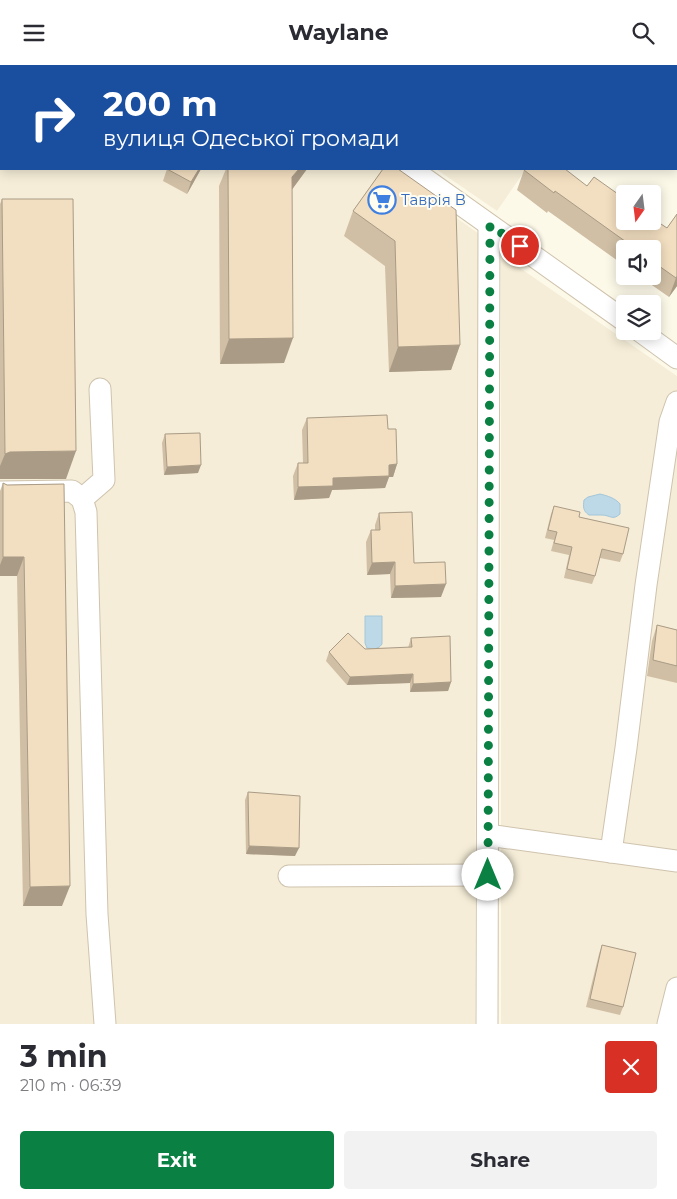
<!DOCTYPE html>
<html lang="en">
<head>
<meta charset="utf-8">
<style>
	:root { --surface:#fff; --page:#f2f2f3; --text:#2b2b33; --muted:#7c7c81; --accent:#0b8043 }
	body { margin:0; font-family:Montserrat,sans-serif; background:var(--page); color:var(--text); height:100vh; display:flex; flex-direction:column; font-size:19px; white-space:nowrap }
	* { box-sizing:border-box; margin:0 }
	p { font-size:16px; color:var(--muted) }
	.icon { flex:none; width:28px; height:28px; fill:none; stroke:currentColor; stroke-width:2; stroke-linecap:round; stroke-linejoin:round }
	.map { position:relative; height:959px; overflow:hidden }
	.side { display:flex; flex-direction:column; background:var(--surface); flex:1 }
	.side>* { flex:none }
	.guide { position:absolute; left:0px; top:0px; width:678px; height:105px; box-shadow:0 2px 12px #0003; background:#1a4fa0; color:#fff; overflow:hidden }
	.needle { width:32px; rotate:194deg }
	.controls { position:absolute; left:616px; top:120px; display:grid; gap:10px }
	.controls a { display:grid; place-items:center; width:45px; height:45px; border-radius:5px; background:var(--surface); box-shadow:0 2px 12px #0003; font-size:25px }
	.pin { position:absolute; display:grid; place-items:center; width:42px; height:42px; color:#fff; margin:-21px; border:2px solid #fff; border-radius:50%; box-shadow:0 1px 5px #0007 }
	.me { position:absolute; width:55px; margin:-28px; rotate:0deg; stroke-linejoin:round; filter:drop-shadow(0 0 4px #0008) }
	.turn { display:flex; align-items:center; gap:18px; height:105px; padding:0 20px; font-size:22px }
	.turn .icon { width:65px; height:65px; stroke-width:2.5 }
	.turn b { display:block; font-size:35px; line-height:42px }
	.round { display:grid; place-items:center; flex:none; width:52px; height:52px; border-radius:5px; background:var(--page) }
	.headline { display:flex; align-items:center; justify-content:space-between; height:85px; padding:0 20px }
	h1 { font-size:30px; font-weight:700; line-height:38px }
	.primary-button { display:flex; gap:10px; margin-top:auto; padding:10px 20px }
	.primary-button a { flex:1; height:58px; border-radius:5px; background:var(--accent); color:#fff; font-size:20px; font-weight:700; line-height:58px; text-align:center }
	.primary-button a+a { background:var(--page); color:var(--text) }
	header { display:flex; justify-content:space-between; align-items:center; height:65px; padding:0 20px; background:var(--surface); font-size:22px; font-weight:700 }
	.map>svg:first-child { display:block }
	.residential { fill:#f5edd7 }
	.water { fill:#bdd9e7; stroke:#a3c6d9 }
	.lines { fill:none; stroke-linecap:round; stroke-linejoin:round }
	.minor-casing { stroke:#cfc3ae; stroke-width:23 }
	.minor { stroke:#fff; stroke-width:21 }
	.wall { fill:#d0bfa5 }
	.shaded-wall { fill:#a99b86 }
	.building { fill:#f2dec0; stroke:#a99b86 }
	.route { stroke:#0b8043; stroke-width:9; stroke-dasharray:0 16.2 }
	.labels { text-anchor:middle; stroke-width:4; stroke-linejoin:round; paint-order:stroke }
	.shop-label { font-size:15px; fill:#366cbe; stroke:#fffcf0; text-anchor:start }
</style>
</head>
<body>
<header><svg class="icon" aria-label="menu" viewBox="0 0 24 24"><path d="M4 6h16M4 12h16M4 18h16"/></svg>Waylane<svg class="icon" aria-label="search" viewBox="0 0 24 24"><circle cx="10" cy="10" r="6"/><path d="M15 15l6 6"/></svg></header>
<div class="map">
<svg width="677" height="959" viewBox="0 0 677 959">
	<rect width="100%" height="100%" fill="#fdf9e9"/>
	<g class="residential">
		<path d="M147,0H243L244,1H142Z"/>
		<path d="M290,0H600L599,1H291Z"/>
		<path d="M0,38H1V104H388L482,171L477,333L475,959H0Z"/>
		<path d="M436,104H526L497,146Z"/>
		<path d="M501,190L677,311V959H501Z"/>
	</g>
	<g class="water">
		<path d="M600,429C608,431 615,433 620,439V449C612,456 611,450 601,450C597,450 593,450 589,450C583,446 583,442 584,435L588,432Z"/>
		<path d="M365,551H382V579C378,585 373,584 367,583L365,578Z"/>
	</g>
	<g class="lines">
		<g class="minor-casing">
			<g id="minor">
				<path d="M267,0L269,1"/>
				<path d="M55,1L63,0"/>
				<path d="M0,10L1,9"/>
				<path d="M411,104L625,256"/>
				<path d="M640,266L677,293"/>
				<path d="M0,427L72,426L82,434L86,447L97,849L105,959"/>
				<path d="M82,434L104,415L100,324"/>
				<path d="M488,770L677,796"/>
				<path d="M611,787L626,683L646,520L670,357L677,337"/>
				<path d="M289,811L488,810"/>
				<path d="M487,959L489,160"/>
				<path d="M668,959L677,923"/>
			</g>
		</g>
		<use href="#minor" class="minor"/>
	</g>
	<g class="wall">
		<path d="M167,104H201L187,129L163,116Z"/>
		<path d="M226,104H307L292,124L284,298L220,299L219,121Z"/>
		<path d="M383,104L460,280L451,305L389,307L385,201L344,171L353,146Z"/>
		<path d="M524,105L587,121L667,163L677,149V221L669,232L639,211H652V184H625V201L548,146L547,148L517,125Z"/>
		<path d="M2,134L66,414H0V139Z"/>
		<path d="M307,353L388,364L397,399L393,412H389L385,423L332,425L329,433L294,435L293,411L298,398H303L302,365Z"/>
		<path d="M165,369L198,408L164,410L162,378Z"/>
		<path d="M3,418L7,420L64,419L62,841H23L17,511H0V426Z"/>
		<path d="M554,441L579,452L623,489L620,497L600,493L595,511L592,519L564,513L569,490L551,486L554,475L545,473L551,449Z"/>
		<path d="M379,448L414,498L441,532L391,533L390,509L367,510L366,477L371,465H375V460Z"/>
		<path d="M657,560L677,565V618L647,611L652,576Z"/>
		<path d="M411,573L451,617L448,626L410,627V618L347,620L326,596L329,587L365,584L408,583Z"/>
		<path d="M248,727L295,791L246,789L245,735Z"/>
		<path d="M602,880L623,942L620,950L586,942L599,889Z"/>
	</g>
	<g class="shaded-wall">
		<path d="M199,104H201L187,129L191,117Z"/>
		<path d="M299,104H307L283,137L292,112Z"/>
		<path d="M677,211V221L669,232L676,213Z"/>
		<path d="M293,273L284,298L220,299L229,274Z"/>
		<path d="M460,280L451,305L389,307L398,282Z"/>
		<path d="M76,386L66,414H0V401L5,389L10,387Z"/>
		<path d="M397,399L393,412H389L385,423L332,425L329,433L294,435L298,422L333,413L389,400Z"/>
		<path d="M201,400L198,408L164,410L167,402Z"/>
		<path d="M3,492H24L17,511H0V500Z"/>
		<path d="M395,497L390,509L367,510L372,498Z"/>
		<path d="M446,519L441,532L391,533L395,521Z"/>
		<path d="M413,609L410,618L347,620L350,612Z"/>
		<path d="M451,617L448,626L410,627L413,619Z"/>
		<path d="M249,781L299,783L295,791L246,789Z"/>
		<path d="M70,821L62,841H23L30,822Z"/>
	</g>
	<g class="building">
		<path d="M226,0H250L252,1H225Z"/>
		<path d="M167,104H199L191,117Z"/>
		<path d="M228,104H299L292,112L293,273L229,274Z"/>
		<path d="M383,104H398L456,145L460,280L398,282L395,176L353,146Z"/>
		<path d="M525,104H565L587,121L594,112L625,134V156H652V153L667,163L677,149V211L676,213L652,196V184H636L555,126L554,128L524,105Z"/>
		<path d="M2,134H73L76,386L10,387L5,389Z"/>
		<path d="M387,350L388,364H396L397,399L389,400V411L333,413V421L298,422V398H308L307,353Z"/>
		<path d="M200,368L201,400L167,402L165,369Z"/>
		<path d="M3,418L7,420L64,419L70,821L30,822L24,492H3Z"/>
		<path d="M554,441L580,447L579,452L629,463L623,489L602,484L595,511L567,504L572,482L554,478L557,467L548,465Z"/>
		<path d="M412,447L414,498L445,497L446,519L395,521V497L372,498L371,465H380L379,448Z"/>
		<path d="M657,560L677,565V601L653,595Z"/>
		<path d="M348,568L365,584L412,582L411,573L450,571L451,617L413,619V609L350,612L329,587Z"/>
		<path d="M248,727L300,731L299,783L249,781Z"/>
		<path d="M602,880L636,888L623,942L590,934Z"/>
	</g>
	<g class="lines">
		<path class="route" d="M488,810L490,160L520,181"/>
	</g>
	<defs>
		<g id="supermarket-ring" transform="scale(1.4375)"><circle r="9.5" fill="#fffcf0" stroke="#3f7fe0" stroke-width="1.5"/><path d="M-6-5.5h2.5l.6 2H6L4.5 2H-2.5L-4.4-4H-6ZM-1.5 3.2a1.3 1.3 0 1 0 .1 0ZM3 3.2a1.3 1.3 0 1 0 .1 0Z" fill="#3f7fe0"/></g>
	</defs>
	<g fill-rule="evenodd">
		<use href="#supermarket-ring" x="382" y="135"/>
	</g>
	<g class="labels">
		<g class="shop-label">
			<text x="401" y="140">Таврія В</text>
		</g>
	</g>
</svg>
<div class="controls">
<a><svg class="needle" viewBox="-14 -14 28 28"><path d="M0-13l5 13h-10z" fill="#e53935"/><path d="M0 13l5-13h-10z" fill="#7c7c81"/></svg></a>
<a><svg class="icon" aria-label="sound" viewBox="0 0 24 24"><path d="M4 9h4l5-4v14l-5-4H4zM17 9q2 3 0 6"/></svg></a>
<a><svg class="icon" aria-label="layers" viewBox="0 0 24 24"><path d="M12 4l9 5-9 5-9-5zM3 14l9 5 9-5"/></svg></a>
</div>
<div class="pin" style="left:520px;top:181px;background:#d93025"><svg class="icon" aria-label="arrive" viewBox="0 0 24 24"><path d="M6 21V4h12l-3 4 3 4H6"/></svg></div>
<svg class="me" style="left:488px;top:810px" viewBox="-20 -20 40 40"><circle r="19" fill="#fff"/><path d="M0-13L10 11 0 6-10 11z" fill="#0b8043"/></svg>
<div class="guide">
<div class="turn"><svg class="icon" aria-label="right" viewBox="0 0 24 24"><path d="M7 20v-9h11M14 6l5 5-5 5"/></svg><div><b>200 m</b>вулиця Одеської громади</div></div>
</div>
</div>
<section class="side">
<div class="headline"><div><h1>3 min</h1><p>210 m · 06:39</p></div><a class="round" style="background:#d93025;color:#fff"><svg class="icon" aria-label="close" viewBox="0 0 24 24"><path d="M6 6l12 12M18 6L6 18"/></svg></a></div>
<div class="primary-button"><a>Exit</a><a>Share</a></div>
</section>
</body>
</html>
